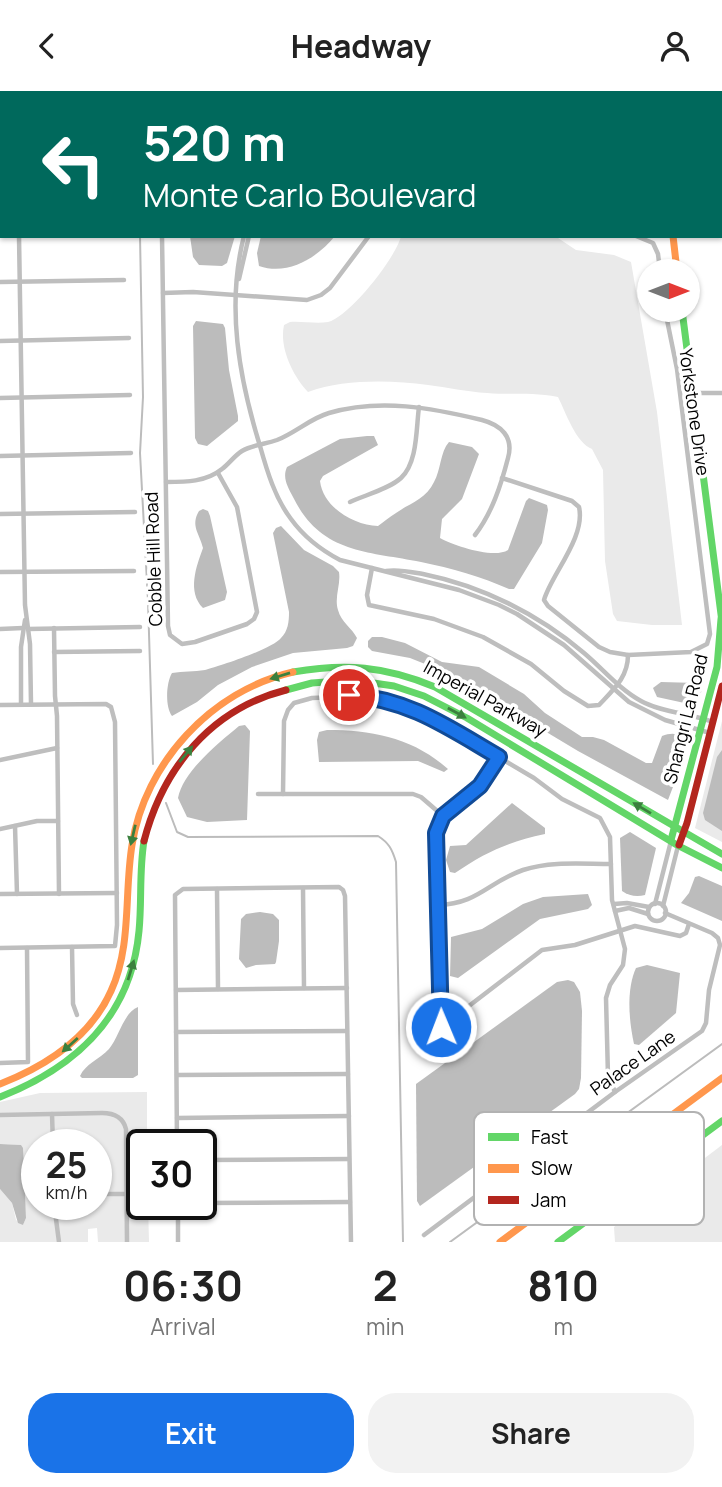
<!DOCTYPE html>
<html lang="en">
<head>
<meta charset="utf-8">
<style>
	:root { --surface:#fff; --page:#f2f2f2; --text:#222; --muted:#767676; --accent:#1a73e8 }
	body { margin:0; font-family:Manrope,sans-serif; background:var(--page); color:var(--text); height:100vh; display:flex; flex-direction:column; font-size:26px; white-space:nowrap }
	* { box-sizing:border-box; margin:0 }
	p { font-size:23px; color:var(--muted) }
	.icon { flex:none; width:38px; height:38px; fill:none; stroke:currentColor; stroke-width:2; stroke-linecap:round; stroke-linejoin:round }
	.map { position:relative; height:1151px; overflow:hidden }
	.details { display:flex; flex-direction:column; background:var(--surface); flex:1 }
	.details>* { flex:none }
	.top-card { position:absolute; left:0px; top:0px; width:723px; height:147px; box-shadow:0 2px 5px #0004; background:#00695c; color:#fff; overflow:hidden }
	.needle { width:46px; rotate:90deg }
	.buttons { position:absolute; left:637px; top:168px; display:grid; gap:14px }
	.buttons a { display:grid; place-items:center; width:63px; height:63px; border-radius:50%; background:var(--surface); box-shadow:0 2px 5px #0004; font-size:35px }
	.speed { position:absolute; left:21px; top:1038px; display:flex; gap:14px; font-size:35px; font-weight:700; text-align:center }
	.speed>* { display:grid; place-content:center; width:91px; height:91px; border-radius:50%; background:var(--surface); box-shadow:0 2px 5px #0004; line-height:1 }
	.speed small { font-size:18px; font-weight:400 }
	.speed .limit { border:4px solid #111; border-radius:10px; background:#fff; color:#111 }
	.pin { position:absolute; display:grid; place-items:center; width:60px; height:60px; color:#fff; margin:-30px; border:4px solid #fff; border-radius:50%; box-shadow:0 2px 7px #0007 }
	.me { position:absolute; width:77px; margin:-38px; rotate:359deg; stroke-linejoin:round; filter:drop-shadow(0 0 5px #0008) }
	.turn { display:flex; align-items:center; gap:24px; height:147px; padding:0 28px; font-size:32px }
	.turn .icon { width:91px; height:91px; stroke-width:2.5 }
	.turn b { display:block; font-size:49px; line-height:60px }
	.eta { display:flex; justify-content:space-evenly; align-items:center; height:119px; text-align:center }
	.eta b { font-size:42px; font-weight:700; line-height:49px }
	.button { display:flex; gap:14px; margin-top:auto; padding:14px 28px }
	.button a { flex:1; height:80px; border-radius:28px; background:var(--accent); color:#fff; font-size:28px; font-weight:700; line-height:80px; text-align:center }
	.button a+a { background:var(--page); color:var(--text) }
	header { display:flex; justify-content:space-between; align-items:center; height:91px; padding:0 28px; background:var(--surface); font-size:32px; font-weight:700 }
	.map>svg:first-child { display:block }
	.green { fill:#eaeaea; fill-rule:evenodd }
	.water { fill:#bcbcbc }
	.lines { fill:none; stroke-linecap:round; stroke-linejoin:round }
	.stream { stroke:#bcbcbc; stroke-width:2 }
	.street { stroke:#bebebe; stroke-width:4.5 }
	.fast { stroke:#63d668; stroke-width:7 }
	.slow { stroke:#ff974d; stroke-width:7 }
	.jam { stroke:#b3261e; stroke-width:7 }
	.oneway { fill:#3b803e }
	.route-casing { stroke:#114b97; stroke-width:18 }
	.route { stroke:#1a73e8; stroke-width:12 }
	.labels { text-anchor:middle; stroke-width:7; stroke-linejoin:round; paint-order:stroke }
	.street-label { font-size:18px; fill:#000; stroke:#fff }
	.key { fill:#fff; stroke:#b2b2b2; stroke-width:2 }
	.key-label { font-size:19px; fill:#000 }
</style>
</head>
<body>
<header><svg class="icon" aria-label="back" viewBox="0 0 24 24"><path d="M15 5l-7 7 7 7"/></svg>Headway<svg class="icon" aria-label="person" viewBox="0 0 24 24"><circle cx="12" cy="8" r="4"/><path d="M4 21q1-7 8-7t8 7"/></svg></header>
<div class="map">
<svg width="722" height="1151" viewBox="0 0 722 1151">
	<rect width="100%" height="100%" fill="#fff"/>
	<g class="green">
		<path d="M401,145H555L576,159L614,164L631,171L657,321L682,534H652L617,530L613,523L605,470L603,379L592,358C576,352 566,322 558,306C533,301 512,304 487,302C467,301 447,296 428,294C390,289 344,288 308,301C293,285 279,257 284,234L290,231C302,230 316,233 328,231C349,226 396,167 401,145Z"/>
		<path d="M722,630V751L695,737Z"/>
		<path d="M147,1001V1053L142,1054V1113H148L149,1151H98L97,1137L88,1138V1151H0V1098L12,1112L16,1129L23,1134L26,1127L21,1054L0,1053V1011L40,1002ZM37,1054H96V1113H37Z"/>
		<path d="M722,1054V1151H615L614,1136Z"/>
	</g>
	<g class="water">
		<path d="M190,145H235L227,172L222,175L199,174L193,166Z"/>
		<path d="M261,145H335C317,167 288,185 259,175L257,162Z"/>
		<path d="M196,230L223,233L225,237L229,279L238,325V330L207,355L198,353L195,347L193,235Z"/>
		<path d="M367,345H374L378,354L323,385L320,390C323,416 353,434 378,435C384,431 389,426 396,422C410,412 426,408 434,391C441,379 440,361 449,351L472,356L479,363L462,408L442,428L440,447C455,455 494,468 508,459L526,410L529,407L547,414L548,419L542,452L514,498H509C482,486 451,477 421,471C367,460 321,463 293,406C288,396 282,387 287,376L340,348Z"/>
		<path d="M203,418L208,420L210,425L227,501L225,509L203,517C187,501 196,476 203,457C200,443 190,435 199,420Z"/>
		<path d="M281,435L304,459L333,475L339,481C341,494 334,506 338,519C341,531 352,537 357,547L353,555L347,557L293,562L252,576L218,594L197,611L172,625C165,616 166,592 172,582C183,580 194,581 205,579C220,575 272,558 281,547C288,540 289,531 289,521L273,442L276,437Z"/>
		<path d="M372,546H382L405,552L442,571L479,576L524,603L545,622L582,646H593L604,649L646,672H652L662,645C672,641 679,642 687,649L686,662L668,709L578,660L450,583L410,567L372,560L368,556V550Z"/>
		<path d="M661,591L697,592L702,599L698,609L689,613L657,606L653,597Z"/>
		<path d="M245,634L250,640L247,729L207,731L187,726L178,707C183,680 220,651 239,635Z"/>
		<path d="M327,639C373,639 413,647 448,678L444,681L418,670L319,671L317,649L319,641Z"/>
		<path d="M722,659V740L705,729L703,722L717,666Z"/>
		<path d="M512,712L545,737V743C508,751 486,761 455,782L450,781L446,769L450,755L466,754Z"/>
		<path d="M630,741L656,757L645,804C637,806 629,805 622,800L620,747Z"/>
		<path d="M699,785L722,795V830L681,812L689,802L695,786Z"/>
		<path d="M588,803L592,814L588,818L540,828L458,887L450,885L451,846L482,838L523,813L543,806Z"/>
		<path d="M260,821L273,823L279,829V850L276,871L275,873L256,874L246,877L239,868L241,828L246,823Z"/>
		<path d="M647,874L680,882L676,922L639,954L634,953C629,930 626,899 636,877Z"/>
		<path d="M568,889L574,891L580,901L582,920L581,987L579,998L575,1003L420,1115L417,1110L416,993L557,891Z"/>
		<path d="M138,916V984L133,987H82L80,985C85,973 100,968 109,958C119,946 124,921 138,916Z"/>
		<path d="M0,1053L21,1054L23,1057L26,1127L23,1134L18,1132L12,1112L0,1098Z"/>
	</g>
	<g class="lines">
		<g class="stream">
			<path d="M0,36H2"/>
			<path d="M140,145L143,306L140,362L148,510L153,673"/>
			<path d="M166,712L177,741L188,746L378,745C389,752 392,758 396,771L403,1151"/>
			<path d="M450,1151L722,953"/>
		</g>
		<g class="street">
			<path d="M189,0L191,2"/>
			<path d="M202,0L204,2"/>
			<path d="M437,0L439,2"/>
			<path d="M465,0L466,2"/>
			<path d="M493,0L495,2"/>
			<path d="M544,0L545,2"/>
			<path d="M605,0L607,2"/>
			<path d="M287,2V0"/>
			<path d="M0,133H2"/>
			<path d="M19,145L25,514L30,553L31,613"/>
			<path d="M162,145L168,535L170,544L182,553L195,551L247,533L254,528L257,521L237,416L218,382"/>
			<path d="M244,145C226,215 239,287 260,355C267,380 275,407 291,428C304,446 321,459 340,469L459,499L499,514L517,523L564,554L629,611L665,629L710,642"/>
			<path d="M636,145L653,152L658,163L660,180"/>
			<path d="M239,188L249,145"/>
			<path d="M0,191L124,189"/>
			<path d="M163,202L193,201L307,209L321,204L330,197L369,145"/>
			<path d="M0,250L129,247"/>
			<path d="M692,302H722"/>
			<path d="M0,307L130,304"/>
			<path d="M0,365L131,362"/>
			<path d="M502,387L572,410L579,416C586,446 551,484 544,509L548,515L599,556L610,561L628,564L691,561L707,553L710,543L677,278L665,219"/>
			<path d="M166,391C186,391 206,391 222,378C229,373 234,365 242,360C252,354 266,353 277,349C295,342 311,327 329,322C380,307 432,317 482,329C501,334 514,346 508,367C501,394 492,422 475,444"/>
			<path d="M350,411C365,404 389,398 401,387C418,371 416,337 419,316"/>
			<path d="M0,423L135,421"/>
			<path d="M372,477L367,504L369,514L434,528L483,546L531,573L564,600L588,615L599,614C614,598 628,586 628,564"/>
			<path d="M386,480C399,478 411,481 423,483C482,495 538,523 584,562C603,578 619,598 641,610C663,622 690,622 713,631"/>
			<path d="M0,481L134,480"/>
			<path d="M54,537L55,605L57,625L59,803"/>
			<path d="M0,538L23,537"/>
			<path d="M28,538L140,536"/>
			<path d="M54,561L140,560"/>
			<path d="M21,613V556L25,529"/>
			<path d="M0,614L106,613L111,616L115,631L117,834L115,855L0,857"/>
			<path d="M0,669L57,657"/>
			<path d="M258,703H413L421,706L443,725"/>
			<path d="M283,703L284,630L288,619L294,612L312,607L362,605L404,614L425,623L534,687L562,708L600,727L610,746L612,809L625,858L623,874L610,894L606,907L608,985L615,1001"/>
			<path d="M15,735L17,803"/>
			<path d="M0,738L37,730H58"/>
			<path d="M303,797L304,897"/>
			<path d="M217,798L218,898"/>
			<path d="M0,803L117,802"/>
			<circle cx="657" cy="821" r="9"/>
			<path d="M614,813L627,812L649,816"/>
			<path d="M655,813L671,750"/>
			<path d="M438,814C478,813 488,791 523,779C551,770 581,773 611,773"/>
			<path d="M663,815L678,755"/>
			<path d="M615,820L629,817L648,823"/>
			<path d="M72,856L73,913L77,924"/>
			<path d="M176,899L347,897"/>
			<path d="M441,936L436,742L443,725L485,690L499,666"/>
			<path d="M176,941L347,940"/>
			<path d="M418,954L542,859L575,854L635,835L680,845L686,842L689,833"/>
			<path d="M0,972L28,971L27,857"/>
			<path d="M177,984L348,983"/>
			<path d="M52,1023L53,1054"/>
			<path d="M0,1024L102,1022C114,1022 123,1026 126,1038L127,1151"/>
			<path d="M177,1027L349,1025"/>
			<path d="M177,1054L175,804L183,798L339,796L343,799L345,805L351,1151"/>
			<path d="M201,1069L349,1068"/>
			<path d="M96,1103H126"/>
			<path d="M201,1112L350,1111"/>
			<path d="M54,1113L59,1151"/>
			<path d="M178,1113V1151"/>
			<path d="M424,1144L615,1001L702,940L706,932L709,899L720,854L718,847L712,842L665,822"/>
		</g>
		<g class="fast">
			<path d="M159,2L161,0"/>
			<path d="M0,75H2"/>
			<path d="M682,219L722,531"/>
			<path d="M293,581C345,572 385,575 435,596L722,763"/>
			<path d="M286,599L312,592L353,589L394,595L424,605L467,627L677,754L722,777"/>
			<path d="M671,749L717,576L721,528"/>
			<path d="M0,1006C76,976 131,926 139,840C142,810 139,780 144,750"/>
			<path d="M558,1151L722,1030"/>
		</g>
		<g class="slow">
			<path d="M673,145L677,180"/>
			<path d="M0,993C46,975 90,947 111,900C132,854 124,803 132,754C145,672 211,600 293,581"/>
			<path d="M500,1151L722,987"/>
		</g>
		<g class="jam">
			<path d="M654,0V2"/>
			<path d="M144,750C163,677 211,618 286,599"/>
			<path d="M679,754L687,732L722,595"/>
		</g>
	</g>
	<defs><path id="oneway-solid" d="M-6-.8H1V-3.2L6.5 0L1 3.2V.8H-6Z" transform="scale(1.75)"/></defs>
	<g class="oneway">
		<use href="#oneway-solid" transform="translate(280 585) rotate(163)"/>
		<use href="#oneway-solid" transform="translate(457 622) rotate(29)"/>
		<use href="#oneway-solid" transform="translate(186 663) rotate(-51)"/>
		<use href="#oneway-solid" transform="translate(642 717) rotate(-149)"/>
		<use href="#oneway-solid" transform="translate(133 744) rotate(103)"/>
		<use href="#oneway-solid" transform="translate(131 879) rotate(-73)"/>
		<use href="#oneway-solid" transform="translate(70 954) rotate(138)"/>
	</g>
	<g class="lines">
		<g class="route-casing">
			<path id="route" d="M349,604C409,608 449,637 499,666L480,695L443,725L436,742L441,936"/>
		</g>
		<use href="#route" class="route"/>
	</g>
	<g class="labels">
		<g class="street-label">
			<text transform="translate(694 321) rotate(82)" y="6">Yorkstone Drive</text>
			<text transform="translate(154 468) rotate(-92)" y="6">Cobble Hill Road</text>
			<text transform="translate(485 608) rotate(29)" y="6">Imperial Parkway</text>
			<text transform="translate(686 628) rotate(-76)" y="6">Shangri La Road</text>
			<text transform="translate(633 972) rotate(-35)" y="6">Palace Lane</text>
		</g>
	</g>
	<rect x="474" y="1021" width="230" height="113" rx="10" class="key"/>
	<rect x="488" y="1042" width="31" height="8" fill="#63d668"/>
	<rect x="488" y="1073" width="31" height="9" fill="#ff974d"/>
	<rect x="488" y="1105" width="31" height="8" fill="#b3261e"/>
	<g class="key-label">
		<text x="531" y="1053">Fast</text>
		<text x="531" y="1084">Slow</text>
		<text x="531" y="1116">Jam</text>
	</g>
</svg>
<div class="buttons">
<a><svg class="needle" viewBox="-14 -14 28 28"><path d="M0-13l5 13h-10z" fill="#e53935"/><path d="M0 13l5-13h-10z" fill="#767676"/></svg></a>
</div>
<div class="speed"><div>25<small>km/h</small></div><div class="limit">30</div></div>
<div class="pin" style="left:349px;top:604px;background:#d93025"><svg class="icon" aria-label="arrive" viewBox="0 0 24 24"><path d="M6 21V4h12l-3 4 3 4H6"/></svg></div>
<svg class="me" style="left:441px;top:936px" viewBox="-20 -20 40 40"><circle r="17" fill="#1a73e8" stroke="#fff" stroke-width="3"/><path d="M0-11L8 9 0 5-8 9z" fill="#fff"/></svg>
<div class="top-card">
<div class="turn"><svg class="icon" aria-label="left" viewBox="0 0 24 24"><path d="M17 20v-9H6M10 6l-5 5 5 5"/></svg><div><b>520 m</b>Monte Carlo Boulevard</div></div>
</div>
</div>
<section class="details">
<div class="eta">
<div><b>06:30</b><p>Arrival</p></div>
<div><b>2</b><p>min</p></div>
<div><b>810</b><p>m</p></div>
</div>
<div class="button"><a>Exit</a><a>Share</a></div>
</section>
</body>
</html>
